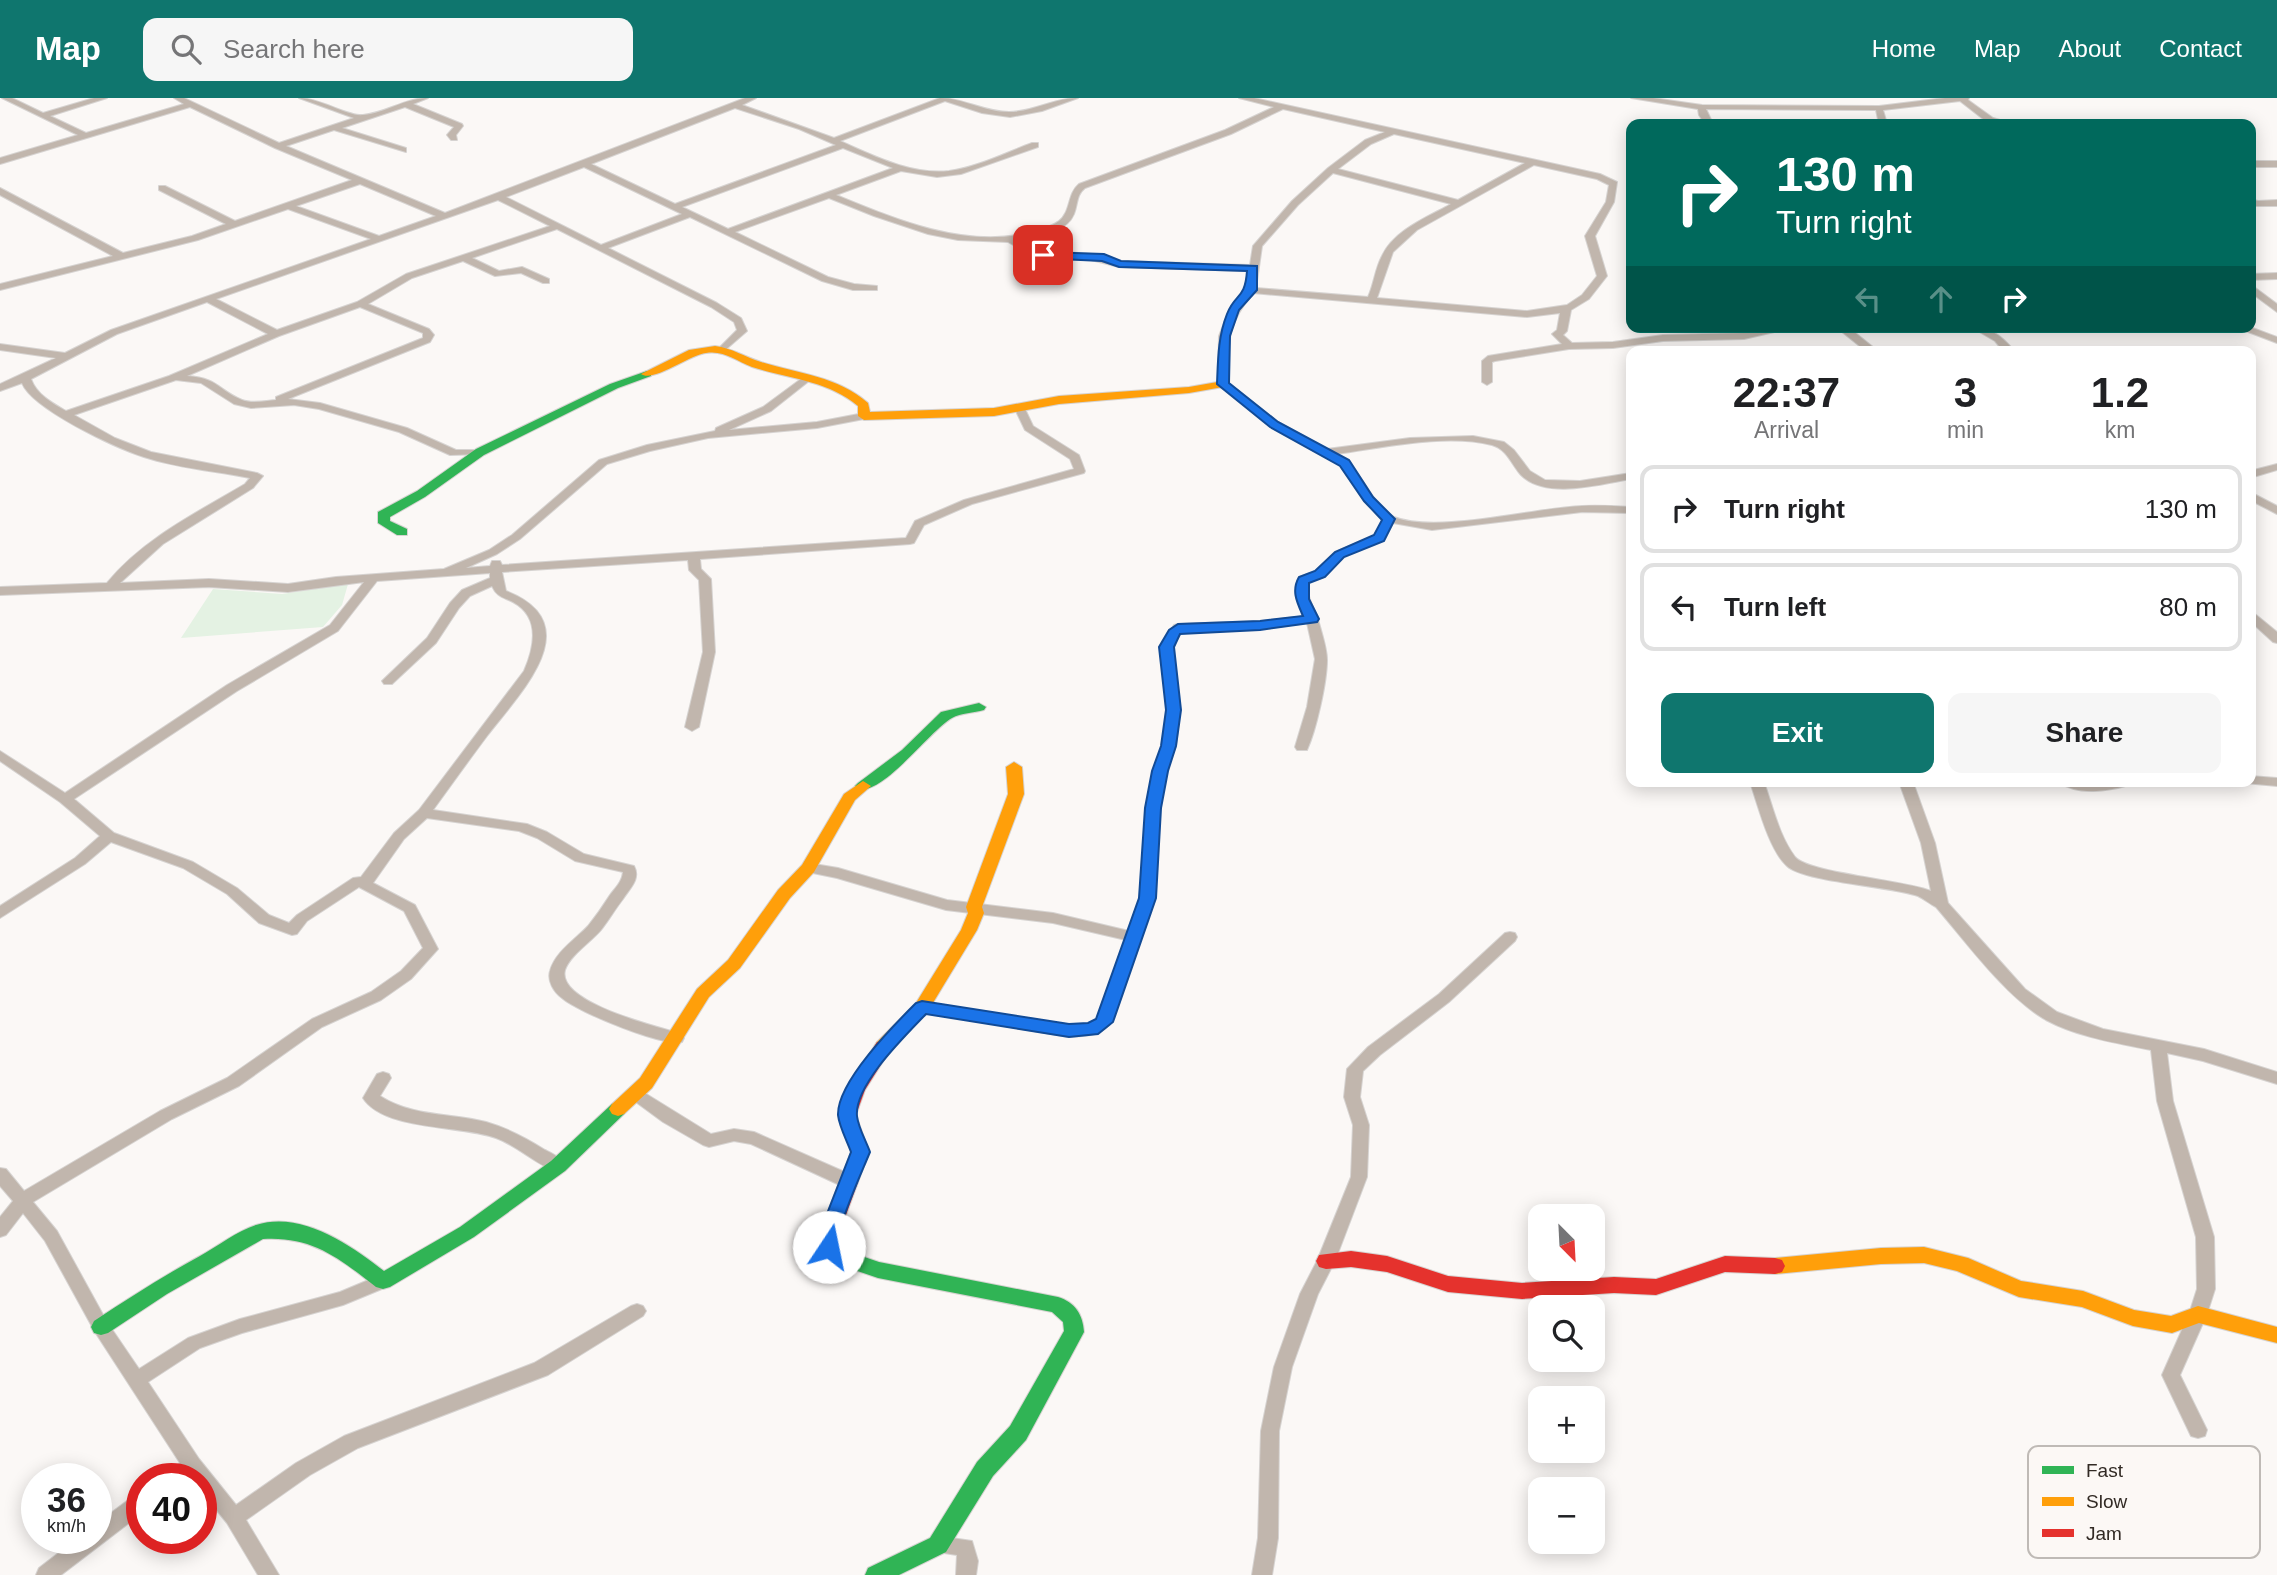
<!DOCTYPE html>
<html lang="en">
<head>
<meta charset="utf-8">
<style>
	:root { --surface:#fff; --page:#f6f6f6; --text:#202124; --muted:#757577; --line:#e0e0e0; --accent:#0f766e }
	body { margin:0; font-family:Arial,sans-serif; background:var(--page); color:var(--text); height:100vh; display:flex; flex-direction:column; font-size:26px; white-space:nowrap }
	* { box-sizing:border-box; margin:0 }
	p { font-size:23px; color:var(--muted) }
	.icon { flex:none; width:38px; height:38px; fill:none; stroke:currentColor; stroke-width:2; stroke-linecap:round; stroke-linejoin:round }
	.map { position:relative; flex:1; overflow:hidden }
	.sheet { position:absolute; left:1626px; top:248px; width:630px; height:441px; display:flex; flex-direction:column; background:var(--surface); border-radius:14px; box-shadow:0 4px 18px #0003 }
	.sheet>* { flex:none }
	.hud { position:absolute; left:1626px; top:21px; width:630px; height:214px; border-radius:14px; box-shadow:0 4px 18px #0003; background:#00695c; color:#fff; overflow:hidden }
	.needle { width:46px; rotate:156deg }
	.fabs { position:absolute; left:1528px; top:1106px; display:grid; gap:14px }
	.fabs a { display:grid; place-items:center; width:77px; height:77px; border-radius:14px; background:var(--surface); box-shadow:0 4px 18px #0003; font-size:35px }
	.speed { position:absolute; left:21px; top:1365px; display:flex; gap:14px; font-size:35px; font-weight:700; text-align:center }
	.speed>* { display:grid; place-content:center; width:91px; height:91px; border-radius:50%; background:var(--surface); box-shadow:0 4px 18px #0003; line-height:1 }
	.speed small { font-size:18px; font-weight:400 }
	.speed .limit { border:10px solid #d22; background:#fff; color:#111 }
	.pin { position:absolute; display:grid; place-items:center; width:60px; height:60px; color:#fff; margin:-30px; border-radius:14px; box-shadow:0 4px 10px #0006 }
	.me { position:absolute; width:77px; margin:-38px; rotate:11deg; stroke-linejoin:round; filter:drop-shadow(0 0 5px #0008) }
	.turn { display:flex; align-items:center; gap:24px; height:147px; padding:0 35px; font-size:32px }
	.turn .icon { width:91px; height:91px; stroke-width:2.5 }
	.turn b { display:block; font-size:49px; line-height:60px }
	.lanes { display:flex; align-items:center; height:66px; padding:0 35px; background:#0003; justify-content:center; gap:35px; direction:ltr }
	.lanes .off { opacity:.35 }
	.eta { display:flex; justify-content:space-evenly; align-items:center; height:119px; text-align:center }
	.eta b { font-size:42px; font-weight:700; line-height:49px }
	.action { display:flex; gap:14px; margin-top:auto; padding:14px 35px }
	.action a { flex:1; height:80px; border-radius:14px; background:var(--accent); color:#fff; font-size:28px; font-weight:700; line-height:80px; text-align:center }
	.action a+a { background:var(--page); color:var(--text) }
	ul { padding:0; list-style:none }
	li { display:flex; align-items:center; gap:21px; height:88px; margin:0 14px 10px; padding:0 21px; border:4px solid var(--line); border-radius:14px }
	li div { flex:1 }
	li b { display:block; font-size:26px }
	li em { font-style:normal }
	header { display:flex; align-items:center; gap:42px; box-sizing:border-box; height:98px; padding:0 35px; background:var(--accent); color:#fff }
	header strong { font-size:33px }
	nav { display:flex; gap:38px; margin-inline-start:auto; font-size:24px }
	.search { width:490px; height:63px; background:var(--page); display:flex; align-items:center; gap:18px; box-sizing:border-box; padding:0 24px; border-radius:14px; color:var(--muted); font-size:26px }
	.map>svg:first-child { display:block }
	.green { fill:#e4f2e3 }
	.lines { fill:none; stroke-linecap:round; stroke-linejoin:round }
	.street-casing { stroke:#d6d3d1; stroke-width:2 }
	.fast-casing { stroke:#d6d3d1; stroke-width:2 }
	.slow-casing { stroke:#d6d3d1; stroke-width:2 }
	.jam-casing { stroke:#d6d3d1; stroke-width:2 }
	.street { fill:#c1b6ad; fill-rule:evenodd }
	.fast { fill:#30b455; fill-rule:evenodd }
	.slow { fill:#ff9f0a; fill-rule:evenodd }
	.jam { fill:#e5322d; fill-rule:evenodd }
	.route { fill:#1a73e8; stroke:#114b97; stroke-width:2 }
	.key { fill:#fcf8f5; stroke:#bfbab6; stroke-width:2 }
	.key-label { font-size:19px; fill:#322a24 }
</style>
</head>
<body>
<header>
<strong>Map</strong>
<div class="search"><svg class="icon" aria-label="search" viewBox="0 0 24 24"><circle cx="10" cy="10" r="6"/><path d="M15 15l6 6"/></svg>Search here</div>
<nav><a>Home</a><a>Map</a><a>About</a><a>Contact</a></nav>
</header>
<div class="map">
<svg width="2277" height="1477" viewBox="0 0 2277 1477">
	<rect width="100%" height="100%" fill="#fbf8f6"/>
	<path class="green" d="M348,486L342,507L323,529L181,540L213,491L282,496Z"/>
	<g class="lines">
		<g class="street-casing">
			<g id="street">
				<path d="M2,0H12L43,15L94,0H107L50,18L86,35L184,6L174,0H184L279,45L354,20L299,0C320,0 349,19 363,17C386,15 405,0 428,0L413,6L462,26L463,28L456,37L457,42H451L447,37L454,29L405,9L342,30L406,50V54L334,32L286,48L445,115L745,0H756L742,7L834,40L940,0C963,0 984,14 1009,14C1033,14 1054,0 1078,0L1042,13L1010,19L982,15L945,3L840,43C874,58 911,77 949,73C978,69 1005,55 1032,45H1038V49L961,76L937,79L901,73L836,97C895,121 960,149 1024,136C1035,133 1050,130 1059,123C1071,114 1067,96 1079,86L1225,32L1274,9L1239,0H1254L1600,76L1617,84L1614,104L1595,138L1607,178L1589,201L1571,212L1567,233L1563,237L1572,245L1613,244L1663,237L1744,235L1775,229H1797L1744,241L1663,243L1613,250L1569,251L1495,263L1492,264V284L1487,287L1482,284V263L1488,258L1562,246L1552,236L1557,232L1560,215L1527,219L1253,195C1225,229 1229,244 1228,285L1278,324L1327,351L1410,340L1473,338L1504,344L1514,352L1530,373L1545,382L1580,383L1631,375V381C1601,386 1546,402 1521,377C1512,367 1507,351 1492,347C1445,335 1383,350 1336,356C1364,371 1371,409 1394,419C1437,436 1533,410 1582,408C1598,407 1615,408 1631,409V415L1582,414L1432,432L1393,425L1383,442L1343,458L1324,479L1308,484C1306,500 1315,510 1319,525C1322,536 1327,551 1327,562C1327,584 1316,633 1307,652H1297L1295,649L1307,609L1315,561L1307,525L1260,531L1182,534L1172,549L1180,612L1176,648L1167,672L1160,710L1155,800L1112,924C1101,938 1085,938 1069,939L922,914L917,913L914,909L917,905L922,904L1069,927H1088L1097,921L1126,842L1053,825L946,812L837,780L803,773L801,770L808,765L838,770L947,802L1053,815L1129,833L1141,800L1146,710L1153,672L1162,648L1168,612L1160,549L1174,527L1178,526L1260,523L1305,518C1298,505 1292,493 1299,479L1316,473L1335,454L1374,438L1383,422L1364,403L1351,380L1340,367L1270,328L1218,286L1219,238L1229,212L1246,192L1249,173L1119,169L1091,162L1039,157L1022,152L1008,144L958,142L928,136L874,118L829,100L735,134L828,179L854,186L877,188V192H853L822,183L690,119L608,150L717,205L741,220L747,233L724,253L719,250L737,232L734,224L711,209L557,131L472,160L499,173L522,169L549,181V185H543L521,175L495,178L463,163L412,180L368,206L429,231L434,237L430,244L288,301L320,305L407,330L456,352H484V356L450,357L399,334L319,311L294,307L251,310L234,306L201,285L176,282L74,317L115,340L151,354L257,375L263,378L253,390L163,446L120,485L209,481L288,486L336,479L444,471L489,452L512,437L599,362L647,347L715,333L716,330L763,309L805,278L810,281L809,283L771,313L729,332L817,324L864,315L869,318L864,321L817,330L708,340L650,353L607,366L520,441L497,456L466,470L490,468L492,463H500L502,467L906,440L915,423L964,402L1074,371L1070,361L1025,332L1014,309L1019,306L1024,309L1033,328L1079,357L1085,373L1084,375L972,406L924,427L914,445L910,446L700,461L701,471L711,481L715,554L699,629L692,633L685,629L703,554L699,482L689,472L688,462L502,474L506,493C591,526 519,596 487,638C469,662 451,687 433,712L527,726L547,734L584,756L634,768C641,781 630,790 623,801C615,811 609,822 601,832C591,844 570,857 565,872C556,905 659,929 682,936L684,940L682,944C663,949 578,914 562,900C554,894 547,883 550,873C555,854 576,841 588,828C596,818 603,808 610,797C616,789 622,784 623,774L575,763L537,740L519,733L427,720L404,741L373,785L415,807L438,851L411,881L381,902L322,929L239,988L172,1021L33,1104L57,1133L107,1224L139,1271L188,1240L240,1221L340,1194L383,1176L389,1178L392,1183L389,1188L343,1207L242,1235L200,1250L148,1284L199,1361L236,1407L296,1365L344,1338L534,1265L631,1208L637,1206L643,1208L646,1213L643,1218L548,1277L358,1350L310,1377L246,1422L279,1477H258L227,1425L201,1393V1381H163L166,1375L180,1365L95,1234L45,1143L23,1115L6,1137L0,1139V1119L13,1103L0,1088V1070L6,1071L24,1093L160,1013L227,980L312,921L371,894L401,873L423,850L404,813L359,789L307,823L297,836L292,837L259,825L227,796L183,770L111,744L85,766L0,820V808L75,760L100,738L60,704L0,663V653L65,695L227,587L330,527L364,484L288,494L209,489L0,497V489L107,485C143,441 196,415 245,386L250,380C215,373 177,370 144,359C116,350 32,311 22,285L0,293V286L56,260L0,252V246L65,255L111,232L371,141L288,111L198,142L0,192V186L113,158L0,97V90L123,155L192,138L226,126L159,92V88H165L235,123L352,82L275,50L190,9L0,66V60L78,37ZM735,10L799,31L836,47L675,106L591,66ZM1283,11L1385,34L1365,42L1328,70L1292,103L1253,148L1250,167L1120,163L1091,156L1040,152L1018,142C1035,138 1066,136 1074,116C1078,106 1076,97 1085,90L1231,36ZM1394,36L1525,65L1458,102L1338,71L1371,46ZM843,50L893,70L728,131L682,109ZM1534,67L1597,81L1609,87L1606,104L1585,138L1597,178L1582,197L1567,207L1527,213L1377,200L1393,154L1417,132ZM584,69L682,116L601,147L506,99ZM1333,75L1451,106C1428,119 1394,132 1382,158C1375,171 1374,186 1368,199L1256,190L1262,148L1298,107ZM360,86L436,118L379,138L296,108ZM498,102L550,128L406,176L357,204L277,232L216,201ZM207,204L268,236L169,278L66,313C52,305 37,297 31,281L117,236ZM360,209L423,235V240L276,299V302C265,303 252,306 242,302C218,292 218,280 187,278L279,238ZM490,475V480L462,492L450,505L427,540L382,583L384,586H392L436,545L459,510L470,498L492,488C497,499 503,499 513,504C541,519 534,550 524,573L419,712L394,735L361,779L353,780L297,817L289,825L269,817L237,790L193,764L114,735L74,701L237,593L338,533L377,483Z"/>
				<path d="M1631,0H1653L1702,7L1879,8L1945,0H1969L1968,2L1993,20L2014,26L1987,24L1960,3L1883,12L1887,26H1879L1876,12L1706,11L1713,26H1705L1699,17L1698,11Z"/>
				<rect x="2250" y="63" width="27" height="6"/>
				<path d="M2250,101L2258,103L2277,102V108H2254L2250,106Z"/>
				<path d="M2277,175V181L2250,182V176Z"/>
				<path d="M2250,186L2277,206V214L2250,194Z"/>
				<path d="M1836,229H1848L1879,254H1867Z"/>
				<path d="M1971,229C1991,229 2003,239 2015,254H2004L1995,243Z"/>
				<path d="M2235,229H2250L2277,239V245Z"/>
				<path d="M2277,366V372L2250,380V373Z"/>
				<path d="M2250,394L2277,408V416L2250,402Z"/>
				<path d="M2250,512L2277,534V545L2273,544L2250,523Z"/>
				<path d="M2250,678L2277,680V688L2245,685L2250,684Z"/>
				<path d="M1750,684H1764C1773,709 1779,738 1795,759C1808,775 1904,782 1931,793L1921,745L1899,684H1913L1935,745L1948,805L2025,891L2057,914L2103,931L2204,951L2277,974V986L2203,963L2167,955L2173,1003L2214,1139L2215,1191L2207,1216L2180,1277L2207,1332L2205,1338L2198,1340L2191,1338L2162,1277L2189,1216L2197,1191L2196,1139L2157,1003L2151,952C2116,945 2078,939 2046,922C2006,899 1967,845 1936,809C1930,806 1924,801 1918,798C1889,788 1804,784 1787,768C1769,752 1758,707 1750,684Z"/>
				<path d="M2059,684H2131L2129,687C2109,693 2077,698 2059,684Z"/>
				<path d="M1510,834L1515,835L1517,839L1515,843L1449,904L1380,957L1363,973L1360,999L1369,1027L1367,1079L1335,1163L1318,1196L1292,1269L1279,1333L1278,1440L1272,1477H1252L1258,1440L1261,1333L1274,1269L1300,1196L1317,1163L1351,1079L1353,1027L1344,999L1347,971L1368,949L1439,896L1505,835Z"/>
				<path d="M383,974L389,976L391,980L380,998C413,1019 450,1015 486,1024C507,1030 526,1040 545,1052C553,1056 562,1060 566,1068L564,1073L558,1074C536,1067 518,1048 496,1040C462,1027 384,1033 363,1000L377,976Z"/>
				<path d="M635,989L711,1036L734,1031L754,1034L856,1079L858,1084L856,1089L850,1091L844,1089L751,1046L734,1043L709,1049L703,1047L663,1024L629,999L627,995L629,991Z"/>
				<path d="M142,1394V1415L61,1477H36L39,1470L78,1440H96V1426L135,1397Z"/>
				<path d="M938,1438L972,1443L978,1463L976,1477H956L957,1457L931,1453L928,1447L931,1441Z"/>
			</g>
		</g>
		<g class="fast-casing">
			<g id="fast">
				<path d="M647,273L651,274V278L618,290L484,357L425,399L390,419V423L407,431V437H397L378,425V414L417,393L476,351L610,286Z"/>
				<path d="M979,605L986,609L984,612C974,615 961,615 952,620C931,631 883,698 858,691L855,688L858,685L902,652L941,614Z"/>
				<path d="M618,1004L624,1006L627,1011L624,1016L565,1073L474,1139L390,1189L383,1191L376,1189C339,1160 312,1138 263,1141L167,1196L108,1235L101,1237L94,1235L91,1229L94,1223C129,1200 163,1178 200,1158C218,1148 237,1133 256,1127C301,1112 351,1147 384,1173L460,1129L551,1063L612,1006Z"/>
				<path d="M838,1150L879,1164L1058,1199C1075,1204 1083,1217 1084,1234L1026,1342L993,1378L946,1454L899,1477H865L868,1470L930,1440L977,1364L1010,1328L1064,1233L1063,1224L1052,1214L878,1180L831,1164L828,1158L831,1152Z"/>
			</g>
		</g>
		<g class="slow-casing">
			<g id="slow">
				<path d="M715,248C732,250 745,259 761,264C799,276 837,278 868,305L870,314L994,310L1059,298L1189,289L1223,283L1229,286L1223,289L1189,295L1059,306L994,318L864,322L858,318V308C827,282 789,281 752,269C736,263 724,252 706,255C689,257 653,285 641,276L689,252Z"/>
				<path d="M1014,664L1022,669L1024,696L982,809L984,815L977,832L928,913L889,954H877L874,949L877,944L916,905L961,832L968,815L966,809L1008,696L1006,669Z"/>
				<path d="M863,683L871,688L855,702L814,774L790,800L740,870L709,899L652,990L624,1016L618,1018L612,1016L609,1011L612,1006L640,980L697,891L728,862L778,792L802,767L844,696Z"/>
				<path d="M1924,1149L1968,1160L2021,1183L2083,1193L2134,1212L2171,1218L2198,1208L2277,1229V1245L2199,1225L2172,1235L2133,1228L2082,1209L2019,1199L1957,1173L1924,1165L1881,1166L1775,1176L1768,1174L1765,1168L1768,1162L1775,1160L1881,1150Z"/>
			</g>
		</g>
		<g class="jam-casing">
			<g id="jam">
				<path d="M883,943L889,944L892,949L865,992L856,1017L869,1054L838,1139V1146L848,1158L845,1164L838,1166L831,1164L822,1155L818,1139L851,1054L838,1017L847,991L877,944Z"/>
				<path d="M1351,1153L1387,1158L1448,1178L1522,1185L1614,1179L1656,1181L1725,1158L1775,1160L1782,1162L1785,1168L1782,1174L1775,1176L1725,1174L1656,1197L1614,1195L1522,1201L1448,1194L1387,1174L1351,1169L1326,1171L1319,1169L1316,1163L1319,1157Z"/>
			</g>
		</g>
		<use href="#street" class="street"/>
		<use href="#fast" class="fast"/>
		<use href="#slow" class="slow"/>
		<use href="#jam" class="jam"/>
	</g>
	<path class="route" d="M1043,154L1104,156L1121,163L1257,168V192L1239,212L1230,238L1229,285L1278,324L1349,362L1373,399L1395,421L1384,443L1344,459L1325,479L1309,485V501L1319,521L1317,524L1260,532L1180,536L1174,549L1181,612L1176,648L1168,673L1161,710L1156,800L1113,924L1098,936L1069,939L926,916C906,937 854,987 857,1018C858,1029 866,1043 870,1054C860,1078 849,1102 841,1128C838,1137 840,1147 836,1155L829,1157L822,1155L818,1139L851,1054C847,1043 839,1028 838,1017C837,984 894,927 916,905L922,903L1069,926L1088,925L1096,921L1139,800L1145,710L1152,673L1161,648L1166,612L1159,549L1169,532L1178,526L1260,523L1303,518C1297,504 1291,493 1299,479L1315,473L1335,454L1374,437L1382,422L1364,403L1340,368L1270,329L1217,286C1218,261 1218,239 1227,216C1235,195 1245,202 1247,173L1119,169L1102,163L1039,160V155Z"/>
	<rect x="2028" y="1348" width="232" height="112" rx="10" class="key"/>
	<rect x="2042" y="1368" width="32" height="8" fill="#30b455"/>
	<rect x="2042" y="1399" width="32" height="9" fill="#ff9f0a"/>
	<rect x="2042" y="1431" width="32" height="8" fill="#e5322d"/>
	<g class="key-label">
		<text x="2086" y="1379">Fast</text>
		<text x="2086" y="1410">Slow</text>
		<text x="2086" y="1442">Jam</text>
	</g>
</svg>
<div class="fabs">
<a><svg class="needle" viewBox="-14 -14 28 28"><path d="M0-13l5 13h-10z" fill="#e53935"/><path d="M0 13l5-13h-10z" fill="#757577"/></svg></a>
<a><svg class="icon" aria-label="search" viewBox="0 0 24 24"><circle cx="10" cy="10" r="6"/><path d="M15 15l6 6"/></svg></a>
<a>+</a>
<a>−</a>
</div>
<div class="speed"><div>36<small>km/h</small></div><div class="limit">40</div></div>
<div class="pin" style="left:1043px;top:157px;background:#d93025"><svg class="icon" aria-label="arrive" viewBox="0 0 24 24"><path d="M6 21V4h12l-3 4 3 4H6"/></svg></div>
<svg class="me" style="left:829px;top:1149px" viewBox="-20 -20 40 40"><circle r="19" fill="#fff"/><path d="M0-13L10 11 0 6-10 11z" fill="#1a73e8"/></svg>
<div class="hud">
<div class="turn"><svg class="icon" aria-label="right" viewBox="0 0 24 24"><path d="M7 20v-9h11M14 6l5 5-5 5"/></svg><div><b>130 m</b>Turn right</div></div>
<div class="lanes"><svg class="icon off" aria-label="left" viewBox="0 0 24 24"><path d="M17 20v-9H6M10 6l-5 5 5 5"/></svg><svg class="icon off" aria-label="ahead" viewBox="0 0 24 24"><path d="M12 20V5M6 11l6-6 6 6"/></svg><svg class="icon" aria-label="right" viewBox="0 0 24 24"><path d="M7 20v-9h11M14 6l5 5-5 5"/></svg></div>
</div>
<section class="sheet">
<div class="eta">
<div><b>22:37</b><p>Arrival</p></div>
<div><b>3</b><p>min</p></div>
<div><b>1.2</b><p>km</p></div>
</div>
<ul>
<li><svg class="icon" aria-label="right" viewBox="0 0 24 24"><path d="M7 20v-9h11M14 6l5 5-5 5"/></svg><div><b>Turn right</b></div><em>130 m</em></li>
<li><svg class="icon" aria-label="left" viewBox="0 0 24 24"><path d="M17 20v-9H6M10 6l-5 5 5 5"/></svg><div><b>Turn left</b></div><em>80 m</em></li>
</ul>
<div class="action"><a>Exit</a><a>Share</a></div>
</section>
</div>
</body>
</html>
